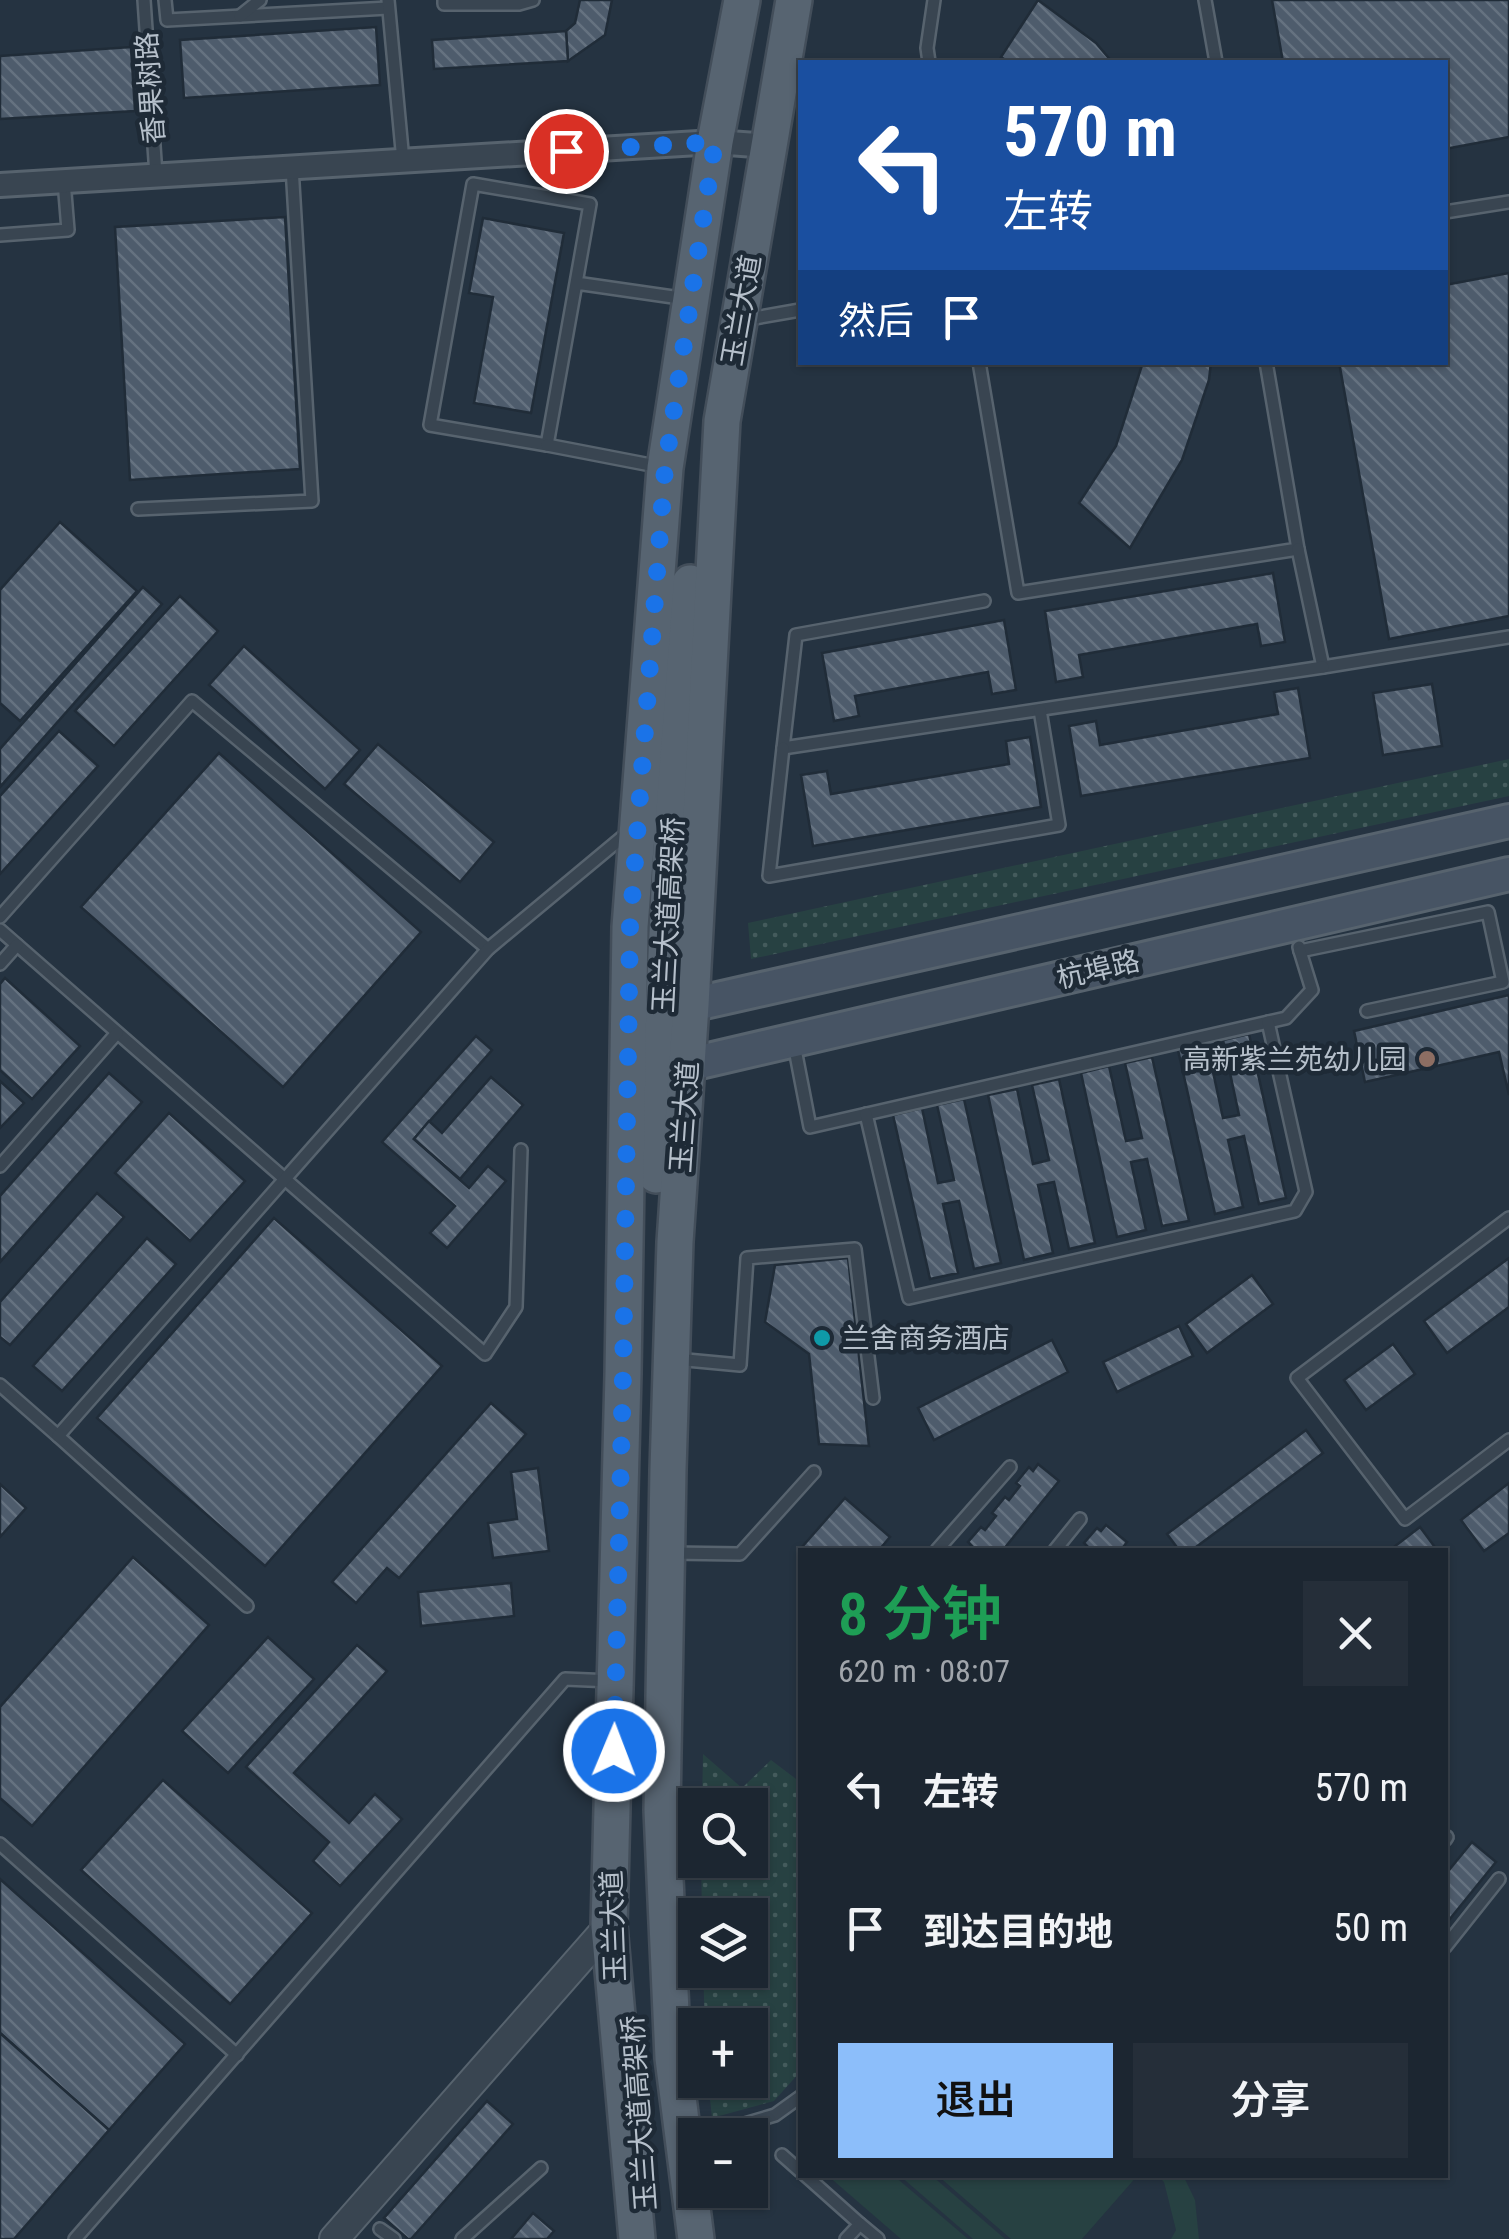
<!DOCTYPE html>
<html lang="zh">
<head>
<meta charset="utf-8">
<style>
	:root { --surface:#1c2631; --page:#252e39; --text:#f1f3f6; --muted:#a0a5ab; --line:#3a434d; --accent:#8cbefa }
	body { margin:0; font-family:"Roboto Condensed","Noto Sans SC",sans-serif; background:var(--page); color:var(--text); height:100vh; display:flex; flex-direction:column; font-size:38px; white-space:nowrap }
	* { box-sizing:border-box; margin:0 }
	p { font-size:32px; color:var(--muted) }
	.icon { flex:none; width:55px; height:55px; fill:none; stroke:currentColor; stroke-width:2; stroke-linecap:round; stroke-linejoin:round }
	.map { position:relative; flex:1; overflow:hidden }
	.panel { position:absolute; left:798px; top:1548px; width:650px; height:630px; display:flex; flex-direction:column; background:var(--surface); border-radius:0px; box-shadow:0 2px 8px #0004,0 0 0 2px var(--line) }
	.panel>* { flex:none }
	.hud { position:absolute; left:798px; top:60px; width:650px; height:305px; border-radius:0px; box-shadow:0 2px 8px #0004,0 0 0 2px var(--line); background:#1a4fa0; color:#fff; overflow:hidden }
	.controls { position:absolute; left:678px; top:1788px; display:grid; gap:20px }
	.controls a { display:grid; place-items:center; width:90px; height:90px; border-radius:0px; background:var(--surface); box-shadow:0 2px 8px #0004,0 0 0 2px var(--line); font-size:50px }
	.pin { position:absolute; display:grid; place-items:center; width:85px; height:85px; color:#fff; margin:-42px; border:5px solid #fff; border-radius:50%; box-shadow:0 2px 10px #0007 }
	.me { position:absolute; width:110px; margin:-55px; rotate:1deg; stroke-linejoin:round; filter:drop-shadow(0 0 8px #0008) }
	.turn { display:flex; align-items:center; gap:35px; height:210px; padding:0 40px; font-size:45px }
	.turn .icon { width:130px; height:130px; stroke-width:2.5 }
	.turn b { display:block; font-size:70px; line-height:85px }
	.then { display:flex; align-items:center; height:95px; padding:0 40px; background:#0003; gap:20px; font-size:38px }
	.round { display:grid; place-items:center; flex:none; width:105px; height:105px; border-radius:0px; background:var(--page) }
	.overview { display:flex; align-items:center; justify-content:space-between; height:170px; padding:0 40px }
	h1 { font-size:60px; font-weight:600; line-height:75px; color:#1e9e55 }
	.primary-button { display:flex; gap:20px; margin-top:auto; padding:20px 40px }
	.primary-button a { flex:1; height:115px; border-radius:0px; background:var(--accent); color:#111; font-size:40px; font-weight:600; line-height:115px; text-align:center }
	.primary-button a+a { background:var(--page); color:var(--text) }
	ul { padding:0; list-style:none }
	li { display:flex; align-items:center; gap:30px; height:140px; padding:0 40px }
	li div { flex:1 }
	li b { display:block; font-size:38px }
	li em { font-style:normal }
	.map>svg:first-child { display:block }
	.grass { fill:url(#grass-dots) }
	.park { fill:#274142 }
	.building { fill:url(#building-back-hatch); stroke:#202c38; stroke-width:2.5 }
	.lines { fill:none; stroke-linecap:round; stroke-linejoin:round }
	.service-casing { stroke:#57636e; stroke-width:16 }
	.minor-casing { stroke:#57636e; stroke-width:28 }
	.tertiary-casing { stroke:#57636e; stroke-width:32 }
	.secondary-casing { stroke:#57636e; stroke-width:38 }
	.primary-casing { stroke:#434e5a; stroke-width:40 }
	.service { stroke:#394551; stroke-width:11 }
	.minor { stroke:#394551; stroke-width:22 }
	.tertiary { stroke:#394551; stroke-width:28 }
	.secondary { stroke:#475464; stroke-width:32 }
	.primary { stroke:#576471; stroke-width:35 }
	.route { stroke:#1a73e8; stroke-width:18; stroke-dasharray:0 32.4 }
	.education-dot { fill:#8d6e63; stroke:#1e2a36; stroke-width:4 }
	.culture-dot { fill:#0f9aa8; stroke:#1e2a36; stroke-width:4 }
	.labels { text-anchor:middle; stroke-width:9; stroke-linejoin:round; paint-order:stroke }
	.street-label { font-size:28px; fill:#b6c0cb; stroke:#1e2a36 }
	.poi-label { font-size:28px; fill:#b6c0cb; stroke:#1e2a36; text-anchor:end }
</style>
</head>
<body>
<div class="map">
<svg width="1509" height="2239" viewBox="0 0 1509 2239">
	<defs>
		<pattern id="grass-dots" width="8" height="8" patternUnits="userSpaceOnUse" patternTransform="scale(2.5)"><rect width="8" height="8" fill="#274142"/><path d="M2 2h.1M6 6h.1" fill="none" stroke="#445b5c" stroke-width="1.8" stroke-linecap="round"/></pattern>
		<pattern id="building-back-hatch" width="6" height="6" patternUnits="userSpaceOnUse" patternTransform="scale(2.5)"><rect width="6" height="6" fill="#4e5c6c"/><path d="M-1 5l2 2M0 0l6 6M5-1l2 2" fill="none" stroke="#657280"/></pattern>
	</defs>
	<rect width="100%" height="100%" fill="#253341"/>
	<g class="grass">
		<path d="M1509,759V796L751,959L748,923Z"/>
		<path d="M703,1754L742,1788L771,1760L800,1782V2072L774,2101L712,2118L708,2080H750V2025H705L703,1970H750V1915H702L701,1860H750V1805H702Z"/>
	</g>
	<g class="park">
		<path d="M827,2175H893L968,2239H901Z"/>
		<path d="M899,2175H931L1005,2239H973Z"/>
		<path d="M937,2175H1138L1082,2239H1011Z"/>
		<path d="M1157,2175H1183L1195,2200L1199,2239H1171L1176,2230L1164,2182Z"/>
	</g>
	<g class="building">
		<path d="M580,0H612L605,35L568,61L566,31L575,23Z"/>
		<path d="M1038,0L1096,43L1112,62H1009L1001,57Z"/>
		<path d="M1272,0H1509V137L1445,149V62H1283Z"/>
		<path d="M376,27L380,85L184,98L180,40Z"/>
		<path d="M566,31L568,61L434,69L432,40Z"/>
		<path d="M131,47L135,111L0,119V56Z"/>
		<path d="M285,217L300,469L130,480L115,227Z"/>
		<path d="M483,218L564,233L531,413L474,403L493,297L469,293Z"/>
		<path d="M1509,273V616L1389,639L1339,362H1445V285Z"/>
		<path d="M1143,362H1211L1209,380L1182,460L1130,548L1079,503L1116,446Z"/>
		<path d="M60,522L137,591L20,721L0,703V590Z"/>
		<path d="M1273,573L1285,642L1261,646L1257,624L1079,655L1083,677L1056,682L1045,611Z"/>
		<path d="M143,587L162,604L0,787V749Z"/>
		<path d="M180,596L218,631L114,746L75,711Z"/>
		<path d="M1004,620L1016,690L992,694L988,672L855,696L859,716L834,721L822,653Z"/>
		<path d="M244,646L360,750L325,789L209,685Z"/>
		<path d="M1432,684L1442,746L1383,755L1373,693Z"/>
		<path d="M1298,688L1310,758L1081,796L1069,726L1096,721L1100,745L1278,714L1274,692Z"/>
		<path d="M59,731L98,766L0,874V796Z"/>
		<path d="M1030,737L1041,807L813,846L801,775L827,771L831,794L1009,764L1006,741Z"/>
		<path d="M378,744L494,842L460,882L344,784Z"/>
		<path d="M219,753L421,932L283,1087L81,907Z"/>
		<path d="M5,978L80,1046L32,1099L0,1070V984Z"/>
		<path d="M1509,995V1095L1499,1052L1365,1082L1354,1031Z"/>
		<path d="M1249,1034L1286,1198L1259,1204L1244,1136L1228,1140L1243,1207L1215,1214L1178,1050L1207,1044L1223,1118L1239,1115L1223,1040Z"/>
		<path d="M476,1036L492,1050L414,1139L469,1188L488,1166L506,1181L447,1248L430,1233L455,1206L382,1142Z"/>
		<path d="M1152,1057L1189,1221L1162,1226L1147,1159L1131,1162L1146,1230L1117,1237L1081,1073L1109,1066L1126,1141L1142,1138L1125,1063Z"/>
		<path d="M109,1073L142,1102L0,1262V1196Z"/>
		<path d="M491,1077L523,1105L460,1179L414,1139L429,1121L442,1133Z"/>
		<path d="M1059,1079L1095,1243L1069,1249L1054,1182L1038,1185L1053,1253L1024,1260L988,1095L1017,1089L1033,1164L1049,1160L1032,1085Z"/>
		<path d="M0,1081L24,1103L0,1128Z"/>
		<path d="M964,1099L1001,1263L974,1269L959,1201L943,1204L958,1273L930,1279L893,1115L922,1108L938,1183L954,1180L937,1105Z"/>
		<path d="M169,1113L245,1181L190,1241L115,1173Z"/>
		<path d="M97,1193L124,1217L10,1345L0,1337V1302Z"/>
		<path d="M274,1218L442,1366L265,1566L97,1418Z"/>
		<path d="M147,1238L176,1264L62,1391L33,1366Z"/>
		<path d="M848,1258L869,1446L819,1444L809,1354L765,1322L775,1265Z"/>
		<path d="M1509,1258V1307L1447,1353L1424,1321Z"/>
		<path d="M1252,1275L1273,1304L1207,1353L1186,1324Z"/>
		<path d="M1179,1326L1193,1356L1117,1392L1103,1362Z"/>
		<path d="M1052,1340L1068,1372L934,1440L918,1408Z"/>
		<path d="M1393,1344L1415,1374L1366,1410L1344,1380Z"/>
		<path d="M491,1403L526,1434L399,1578L387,1568L356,1603L332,1582Z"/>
		<path d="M1306,1430L1323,1453L1192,1550H1179L1167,1534Z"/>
		<path d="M1038,1464L1059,1481L1003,1550H969L972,1546L968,1542L981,1527L985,1530L996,1516L992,1513L1005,1497L1009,1500L1020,1486L1016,1483L1029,1467L1033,1471Z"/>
		<path d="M538,1468L549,1551L493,1558L488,1523L517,1519L511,1472Z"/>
		<path d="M1509,1483V1533L1484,1551L1461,1520Z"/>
		<path d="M0,1484L26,1508L0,1537Z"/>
		<path d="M845,1498L890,1537L879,1550H806L802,1547Z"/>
		<path d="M1106,1525L1127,1542L1121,1550H1086L1088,1547L1084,1543L1097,1528L1101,1531Z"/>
		<path d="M1420,1527L1437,1550H1390Z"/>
		<path d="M133,1557L209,1625L32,1826L0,1798V1707Z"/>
		<path d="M511,1583L514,1616L421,1626L418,1592Z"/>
		<path d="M268,1637L314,1679L228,1773L182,1731Z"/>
		<path d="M357,1645L387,1671L294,1773L349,1823L375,1794L402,1819L340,1886L313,1861L329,1842L246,1767Z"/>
		<path d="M163,1780L312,1913L230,2004L81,1870Z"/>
		<path d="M1472,1842L1496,1862L1445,1925V1875Z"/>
		<path d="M0,1879L185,2044L109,2130L0,2033Z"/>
		<path d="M0,2033L109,2130L14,2239H0Z"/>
		<path d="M487,2101L513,2124L411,2239H408L384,2218Z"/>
		<path d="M533,2213L554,2231L547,2239H511Z"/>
	</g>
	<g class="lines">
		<g class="service-casing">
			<g id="service">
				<path d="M144,0L156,175"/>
				<path d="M165,0L167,20L388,8"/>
				<path d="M388,0L403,161"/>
				<path d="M444,0V4H519L533,0"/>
				<path d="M1205,0L1216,62"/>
				<path d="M240,16L260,0"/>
				<path d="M929,62L927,48L934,0"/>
				<path d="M1445,212L1509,202"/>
				<path d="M0,235L68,230L64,181"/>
				<path d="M576,283L590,204L473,184L430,425L547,445L576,283L687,299"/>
				<path d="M743,320L800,310"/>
				<path d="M979,362L1018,593L1298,549L1266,362"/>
				<path d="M547,445L661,467"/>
				<path d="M138,509L312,501L292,167"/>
				<path d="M1298,549L1323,667L1509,637"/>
				<path d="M984,601L796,635L783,748L1323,667"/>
				<path d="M783,748L769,876L1059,825L1040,710"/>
				<path d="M0,917L192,701L488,949"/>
				<path d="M0,930L485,1354L516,1307L521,1150"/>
				<path d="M1299,947L1300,951L1488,912L1503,982L1367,1011"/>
				<path d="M0,964L17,945"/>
				<path d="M794,1044L810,1127L1286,1018L1312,990L1300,951"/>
				<path d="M866,1114L909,1298L1295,1211L1306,1192L1268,1022"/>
				<path d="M0,1166L117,1033"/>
				<path d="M1509,1218L1297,1378L1405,1519L1509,1440"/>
				<path d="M676,1359L740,1365L747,1258L855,1249L873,1398"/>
				<path d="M0,1385L58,1436"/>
				<path d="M937,1550L1010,1467"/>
				<path d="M1055,1550L1080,1519"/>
				<path d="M671,1553L740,1554L814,1472"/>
				<path d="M247,1606L58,1436L488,949L631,830"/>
				<path d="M1445,1840L1447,1837"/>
				<path d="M0,1844L237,2055"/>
				<path d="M1445,1947L1499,1879"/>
				<path d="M707,2135L775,2115L800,2097"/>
				<path d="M782,2155L800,2171"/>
				<path d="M805,2175L860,2224L846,2239"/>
				<path d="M860,2224L878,2239"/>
				<path d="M380,2229L394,2239"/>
				<path d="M75,2239L565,1679L612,1681"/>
				<path d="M462,2239L541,2168"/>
			</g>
		</g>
		<g class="minor-casing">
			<path id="minor" d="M0,185L715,142L769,146"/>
		</g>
		<g class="tertiary-casing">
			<path id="tertiary" d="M334,2239L609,1926"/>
		</g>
		<g class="secondary-casing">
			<g id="secondary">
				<path d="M691,1005L1509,821"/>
				<path d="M687,1065L1509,874"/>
			</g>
		</g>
		<g class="primary-casing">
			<g id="primary">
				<path d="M656,1175L674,780L690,583"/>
				<path d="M637,2239L609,1926L623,1374L630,927L665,468L715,142L742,0"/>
				<path d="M696,2239L673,2058L662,1810L668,1470L675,1242L691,1005L722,421L794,0"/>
			</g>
		</g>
		<use href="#service" class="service"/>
		<use href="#minor" class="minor"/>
		<use href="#tertiary" class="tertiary"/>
		<use href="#secondary" class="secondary"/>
		<use href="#primary" class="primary"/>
	</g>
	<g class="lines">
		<path class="route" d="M566,151L715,142L665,468L630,927L623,1374L614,1751"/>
	</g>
	<circle class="education-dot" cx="1427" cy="1059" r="10"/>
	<circle class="culture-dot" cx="822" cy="1338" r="10"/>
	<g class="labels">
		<g class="street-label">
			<text transform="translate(150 88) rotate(-94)" y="10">香果树路</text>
			<text transform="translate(741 310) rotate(-80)" y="10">玉兰大道</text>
			<text transform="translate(668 915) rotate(-87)" y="10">玉兰大道高架桥</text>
			<text transform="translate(1098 969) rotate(-13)" y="10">杭埠路</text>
			<text transform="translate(684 1117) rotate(-86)" y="10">玉兰大道</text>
			<text transform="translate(613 1926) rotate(-92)" y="10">玉兰大道</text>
			<text transform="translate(639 2113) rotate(-94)" y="10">玉兰大道高架桥</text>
		</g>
		<g class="poi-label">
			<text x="1407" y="1069">高新紫兰苑幼儿园</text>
			<text x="842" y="1348" text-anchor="start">兰舍商务酒店</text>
		</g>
	</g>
</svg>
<div class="controls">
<a><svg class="icon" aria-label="search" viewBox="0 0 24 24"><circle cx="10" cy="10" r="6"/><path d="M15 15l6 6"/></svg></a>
<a><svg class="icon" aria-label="layers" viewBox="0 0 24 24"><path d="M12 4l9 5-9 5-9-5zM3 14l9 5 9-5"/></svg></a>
<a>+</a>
<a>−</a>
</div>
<div class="pin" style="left:566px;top:151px;background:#d93025"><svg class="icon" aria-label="arrive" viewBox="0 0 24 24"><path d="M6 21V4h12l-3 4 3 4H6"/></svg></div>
<svg class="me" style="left:614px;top:1751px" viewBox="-20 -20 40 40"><circle r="17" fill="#1a73e8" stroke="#fff" stroke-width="3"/><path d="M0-11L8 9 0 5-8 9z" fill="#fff"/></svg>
<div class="hud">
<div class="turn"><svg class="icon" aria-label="left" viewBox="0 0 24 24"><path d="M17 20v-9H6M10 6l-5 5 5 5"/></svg><div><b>570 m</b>左转</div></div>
<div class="then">然后<svg class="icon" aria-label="arrive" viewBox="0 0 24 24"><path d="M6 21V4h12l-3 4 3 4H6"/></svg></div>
</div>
<section class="panel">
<div class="overview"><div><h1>8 分钟</h1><p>620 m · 08:07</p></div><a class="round"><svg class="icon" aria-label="close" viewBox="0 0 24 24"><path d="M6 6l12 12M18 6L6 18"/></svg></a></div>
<ul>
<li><svg class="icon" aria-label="left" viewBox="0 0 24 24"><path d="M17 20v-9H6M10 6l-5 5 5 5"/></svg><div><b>左转</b></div><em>570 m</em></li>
<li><svg class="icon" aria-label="arrive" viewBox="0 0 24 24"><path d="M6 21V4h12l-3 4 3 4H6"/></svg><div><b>到达目的地</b></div><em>50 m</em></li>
</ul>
<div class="primary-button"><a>退出</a><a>分享</a></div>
</section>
</div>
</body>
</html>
